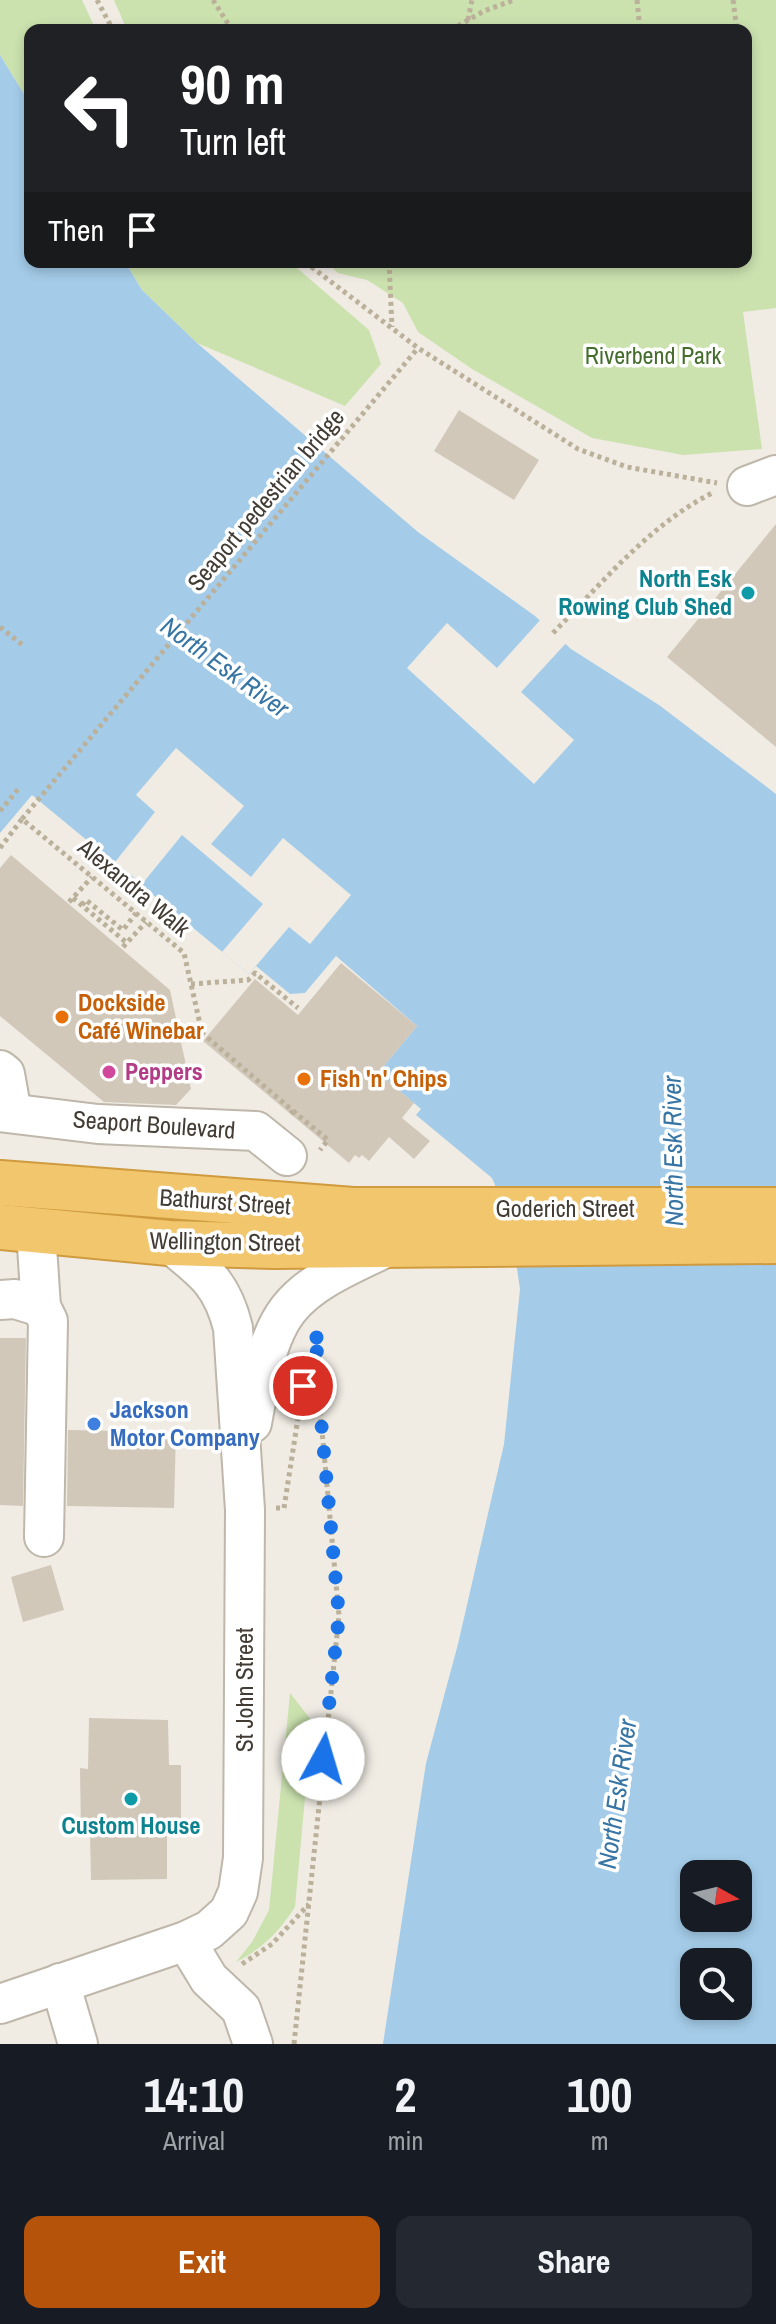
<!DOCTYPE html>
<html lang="en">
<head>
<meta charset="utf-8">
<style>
	:root { --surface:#171b24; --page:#242831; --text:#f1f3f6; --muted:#9ea1a6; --accent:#b45309 }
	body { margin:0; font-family:"Archivo Narrow",sans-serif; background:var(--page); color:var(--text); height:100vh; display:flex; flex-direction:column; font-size:30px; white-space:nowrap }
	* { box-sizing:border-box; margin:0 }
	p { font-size:26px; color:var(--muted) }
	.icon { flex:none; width:44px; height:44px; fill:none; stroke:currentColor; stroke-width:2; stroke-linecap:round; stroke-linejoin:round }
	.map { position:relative; height:2044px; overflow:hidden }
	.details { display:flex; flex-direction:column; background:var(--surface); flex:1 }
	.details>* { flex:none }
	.top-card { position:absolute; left:24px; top:24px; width:728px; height:244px; border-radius:16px; box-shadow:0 4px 12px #0003; background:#202124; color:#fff; overflow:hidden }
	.needle { width:52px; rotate:98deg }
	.tools { position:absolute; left:680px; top:1860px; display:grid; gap:16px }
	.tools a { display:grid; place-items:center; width:72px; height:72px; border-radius:16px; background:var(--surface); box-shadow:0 4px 12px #0003; font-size:40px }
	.pin { position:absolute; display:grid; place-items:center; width:68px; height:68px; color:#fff; margin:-34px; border:4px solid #fff; border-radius:50%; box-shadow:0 2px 8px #0007 }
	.me { position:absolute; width:88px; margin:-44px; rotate:6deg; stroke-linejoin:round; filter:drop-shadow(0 0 6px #0008) }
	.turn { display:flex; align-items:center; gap:28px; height:168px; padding:0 24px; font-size:36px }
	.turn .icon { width:104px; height:104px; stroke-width:2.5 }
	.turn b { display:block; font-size:56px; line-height:68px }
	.then { display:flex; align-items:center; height:76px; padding:0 24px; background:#0003; gap:16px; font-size:30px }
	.eta { display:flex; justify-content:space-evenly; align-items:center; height:136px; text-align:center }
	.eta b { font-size:48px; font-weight:800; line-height:56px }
	.action { display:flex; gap:16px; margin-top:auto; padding:16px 24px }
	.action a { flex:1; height:92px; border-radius:16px; background:var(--accent); color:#fff; font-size:32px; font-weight:800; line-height:92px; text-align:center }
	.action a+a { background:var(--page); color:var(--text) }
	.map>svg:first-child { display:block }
	.green { fill:#cbe2af }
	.water { fill:#a4cce9; fill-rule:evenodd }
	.pier { fill:#f0ece4 }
	.building { fill:#d1c8ba }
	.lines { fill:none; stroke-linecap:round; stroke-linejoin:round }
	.minor-casing { stroke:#beb7aa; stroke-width:42 }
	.highway-casing { stroke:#cf9b3e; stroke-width:48 }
	.path { stroke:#bbb09a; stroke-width:5; stroke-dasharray:4 4; stroke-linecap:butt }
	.minor { stroke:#fff; stroke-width:38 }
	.highway { stroke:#f2c66d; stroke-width:44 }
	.route { stroke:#1a73e8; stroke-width:14; stroke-dasharray:0 25.2 }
	.culture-dot { fill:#0f9aa8; stroke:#fff; stroke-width:3 }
	.food-dot { fill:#e8710a; stroke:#fff; stroke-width:3 }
	.hotel-dot { fill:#d1479c; stroke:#fff; stroke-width:3 }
	.shop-dot { fill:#3f7fe0; stroke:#fff; stroke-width:3 }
	.labels { text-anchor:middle; stroke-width:7; stroke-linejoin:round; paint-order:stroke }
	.park-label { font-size:24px; fill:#456e2d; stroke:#fff }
	.street-label { font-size:24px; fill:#423c34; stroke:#fff }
	.culture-label { font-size:24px; font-weight:bold; fill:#0d838f; stroke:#fff; text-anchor:end }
	.food-label { font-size:24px; font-weight:bold; fill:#c56008; stroke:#fff; text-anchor:start }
	.hotel-label { font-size:24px; font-weight:bold; fill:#b23c85; stroke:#fff; text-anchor:start }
	.shop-label { font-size:24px; font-weight:bold; fill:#366cbe; stroke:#fff; text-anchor:start }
	.water-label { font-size:26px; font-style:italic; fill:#3775a4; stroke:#fff }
</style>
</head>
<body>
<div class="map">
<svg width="776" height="2044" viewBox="0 0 776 2044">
	<rect width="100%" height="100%" fill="#f0ece4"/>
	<g class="green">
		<path d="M0,0H82L96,30H30V104L0,55Z"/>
		<path d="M114,0H776V308L743,312L762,449L683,455L592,438L472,369L418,332L403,303L367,280L338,273L326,262H746V30H127Z"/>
		<path d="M125,262H290L369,330L381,364L345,406L197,343L142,290Z"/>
		<path d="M290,1693L312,1721L295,1907C278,1933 263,1948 236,1962L252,1942L269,1910Z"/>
	</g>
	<path class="water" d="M0,55L30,104V262H125L142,290L197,343L418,532L535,616L571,649L659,705L776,794V2044H383L426,1763L458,1644L504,1444L520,1289L510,1220L492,1178L416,1115L421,1109L378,1073L417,1026L336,956L305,993L290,994L256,966L249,974L32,795L0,833ZM694,1874H738V1918H694ZM694,1962H738V2006H694Z"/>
	<g class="pier">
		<path d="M542,618L568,641L521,692L574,740L534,784L407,668L447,623L497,668Z"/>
		<path d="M176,748L244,806L211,844L251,877L283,838L351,895L310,944L289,927L249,974L222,952L263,904L182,835L142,884L115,862L155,812L136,795Z"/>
	</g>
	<g class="building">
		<path d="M459,410L539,460L514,500L434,451Z"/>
		<path d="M776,524V747L667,657Z"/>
		<path d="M11,855L170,990L191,1089L176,1105L104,1102L0,1016V868Z"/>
		<path d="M341,963L417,1026L378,1073L414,1103L402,1118L430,1141L414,1159L389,1137L369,1161L362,1155L359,1158L355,1155L349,1163L203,1041L255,979L298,1015Z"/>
		<path d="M0,1338H26L23,1506L0,1505Z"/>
		<path d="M68,1430L176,1432L174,1508L67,1506Z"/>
		<path d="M51,1565L64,1610L23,1622L11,1577Z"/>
		<path d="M89,1718L168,1720L169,1765H181V1829H167V1879L91,1880L90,1835L81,1837L80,1768L88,1769Z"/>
	</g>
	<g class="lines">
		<g class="minor-casing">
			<g id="minor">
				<path d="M747,486L776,475"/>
				<path d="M0,1070L5,1074L12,1113"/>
				<path d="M0,1112L98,1124L256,1131L287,1156"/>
				<path d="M36,1231L41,1307"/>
				<path d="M0,1300L15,1299L41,1307L48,1321L44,1537"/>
				<path d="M252,1423C273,1307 282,1295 390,1246"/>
				<path d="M186,1941L209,1979L241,2009L253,2044"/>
				<path d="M60,1983L78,2044"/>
				<path d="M0,2004L186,1941L209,1930L229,1912L238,1892L243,1858L245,1510L233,1328C222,1283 204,1271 169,1243"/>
			</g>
		</g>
		<g class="highway-casing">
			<g id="highway">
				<path d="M0,1183L353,1210H776"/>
				<path d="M0,1227L169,1243L274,1246L776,1241"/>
			</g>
		</g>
		<g class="path">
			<path d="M97,0L113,30"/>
			<path d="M213,0L232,30"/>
			<path d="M637,0L640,30"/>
			<path d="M733,0L737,30"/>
			<path d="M468,20L472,0"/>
			<path d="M451,30L484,11L514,0"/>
			<path d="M746,109L748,128"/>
			<path d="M305,262L418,348L578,449L627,467L717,483"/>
			<path d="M389,262L392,327"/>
			<path d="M0,627L25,647"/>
			<path d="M553,633C603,582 650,524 714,492"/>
			<path d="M0,811L19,788"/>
			<path d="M22,819L418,348"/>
			<path d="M0,848L22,819L184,953L202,1033L293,1111L288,1116"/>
			<path d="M73,898L127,943"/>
			<path d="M69,902L92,877"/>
			<path d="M82,905L86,900L123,930L136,913"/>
			<path d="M123,947L146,922"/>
			<path d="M191,984L248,980L255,973L298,1008"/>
			<path d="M293,1111L328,1140L320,1150"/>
			<path d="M276,1508H284L303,1386L315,1345"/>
			<path d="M242,1964L272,1944L309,1904"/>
			<path d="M294,2044L339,1616L316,1365L320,1329"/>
		</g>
		<use href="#minor" class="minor"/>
		<use href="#highway" class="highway"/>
	</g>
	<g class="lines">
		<path class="route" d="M303,1386L318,1332L316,1365L339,1616L323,1759"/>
	</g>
	<g class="culture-dot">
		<circle cx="748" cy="593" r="8"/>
		<circle cx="131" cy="1799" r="8"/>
	</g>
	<g class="food-dot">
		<circle cx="62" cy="1017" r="8"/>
		<circle cx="304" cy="1079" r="8"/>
	</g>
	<circle class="hotel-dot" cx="109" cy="1072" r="8"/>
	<circle class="shop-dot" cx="94" cy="1424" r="8"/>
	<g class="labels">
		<g class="park-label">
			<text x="653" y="364">Riverbend Park</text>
		</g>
		<g class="street-label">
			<text transform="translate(266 500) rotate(-50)" y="8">Seaport pedestrian bridge</text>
			<text transform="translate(134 888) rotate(40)" y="8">Alexandra Walk</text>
			<text transform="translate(154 1125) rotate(4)" y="8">Seaport Boulevard</text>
			<text transform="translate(225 1202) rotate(4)" y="8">Bathurst Street</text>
			<text x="565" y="1217">Goderich Street</text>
			<text transform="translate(225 1242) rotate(1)" y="8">Wellington Street</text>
			<text transform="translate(245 1690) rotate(-90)" y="8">St John Street</text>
		</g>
		<g class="culture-label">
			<text x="732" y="587">North Esk<tspan x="732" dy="28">Rowing Club Shed</tspan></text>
			<text x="131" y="1834" text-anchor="middle">Custom House</text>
		</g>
		<g class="food-label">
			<text x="78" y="1011">Dockside<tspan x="78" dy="28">Café Winebar</tspan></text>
			<text x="320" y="1087">Fish 'n' Chips</text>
		</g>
		<g class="hotel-label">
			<text x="125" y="1080">Peppers</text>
		</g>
		<g class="shop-label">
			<text x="110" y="1418">Jackson<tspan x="110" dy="28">Motor Company</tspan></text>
		</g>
		<g class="water-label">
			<text transform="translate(225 667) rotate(36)" y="9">North Esk River</text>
			<text transform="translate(673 1151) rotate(-91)" y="9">North Esk River</text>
			<text transform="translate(617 1794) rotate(-82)" y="9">North Esk River</text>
		</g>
	</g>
</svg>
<div class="tools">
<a><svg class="needle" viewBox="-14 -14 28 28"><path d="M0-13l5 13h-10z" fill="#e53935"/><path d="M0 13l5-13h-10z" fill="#9ea1a6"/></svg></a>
<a><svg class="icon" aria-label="search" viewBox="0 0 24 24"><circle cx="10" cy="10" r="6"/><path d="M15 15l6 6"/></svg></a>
</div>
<div class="pin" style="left:303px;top:1386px;background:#d93025"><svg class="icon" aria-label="arrive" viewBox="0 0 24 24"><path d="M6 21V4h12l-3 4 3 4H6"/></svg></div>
<svg class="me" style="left:323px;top:1759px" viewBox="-20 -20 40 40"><circle r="19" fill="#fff"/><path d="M0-13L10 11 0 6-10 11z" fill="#1a73e8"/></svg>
<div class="top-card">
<div class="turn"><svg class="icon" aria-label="left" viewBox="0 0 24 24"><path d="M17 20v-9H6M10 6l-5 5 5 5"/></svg><div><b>90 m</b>Turn left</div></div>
<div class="then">Then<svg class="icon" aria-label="arrive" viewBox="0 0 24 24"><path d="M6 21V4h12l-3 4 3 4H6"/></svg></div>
</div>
</div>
<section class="details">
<div class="eta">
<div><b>14:10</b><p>Arrival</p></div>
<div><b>2</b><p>min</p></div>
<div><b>100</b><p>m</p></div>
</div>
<div class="action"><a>Exit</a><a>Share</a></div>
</section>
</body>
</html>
